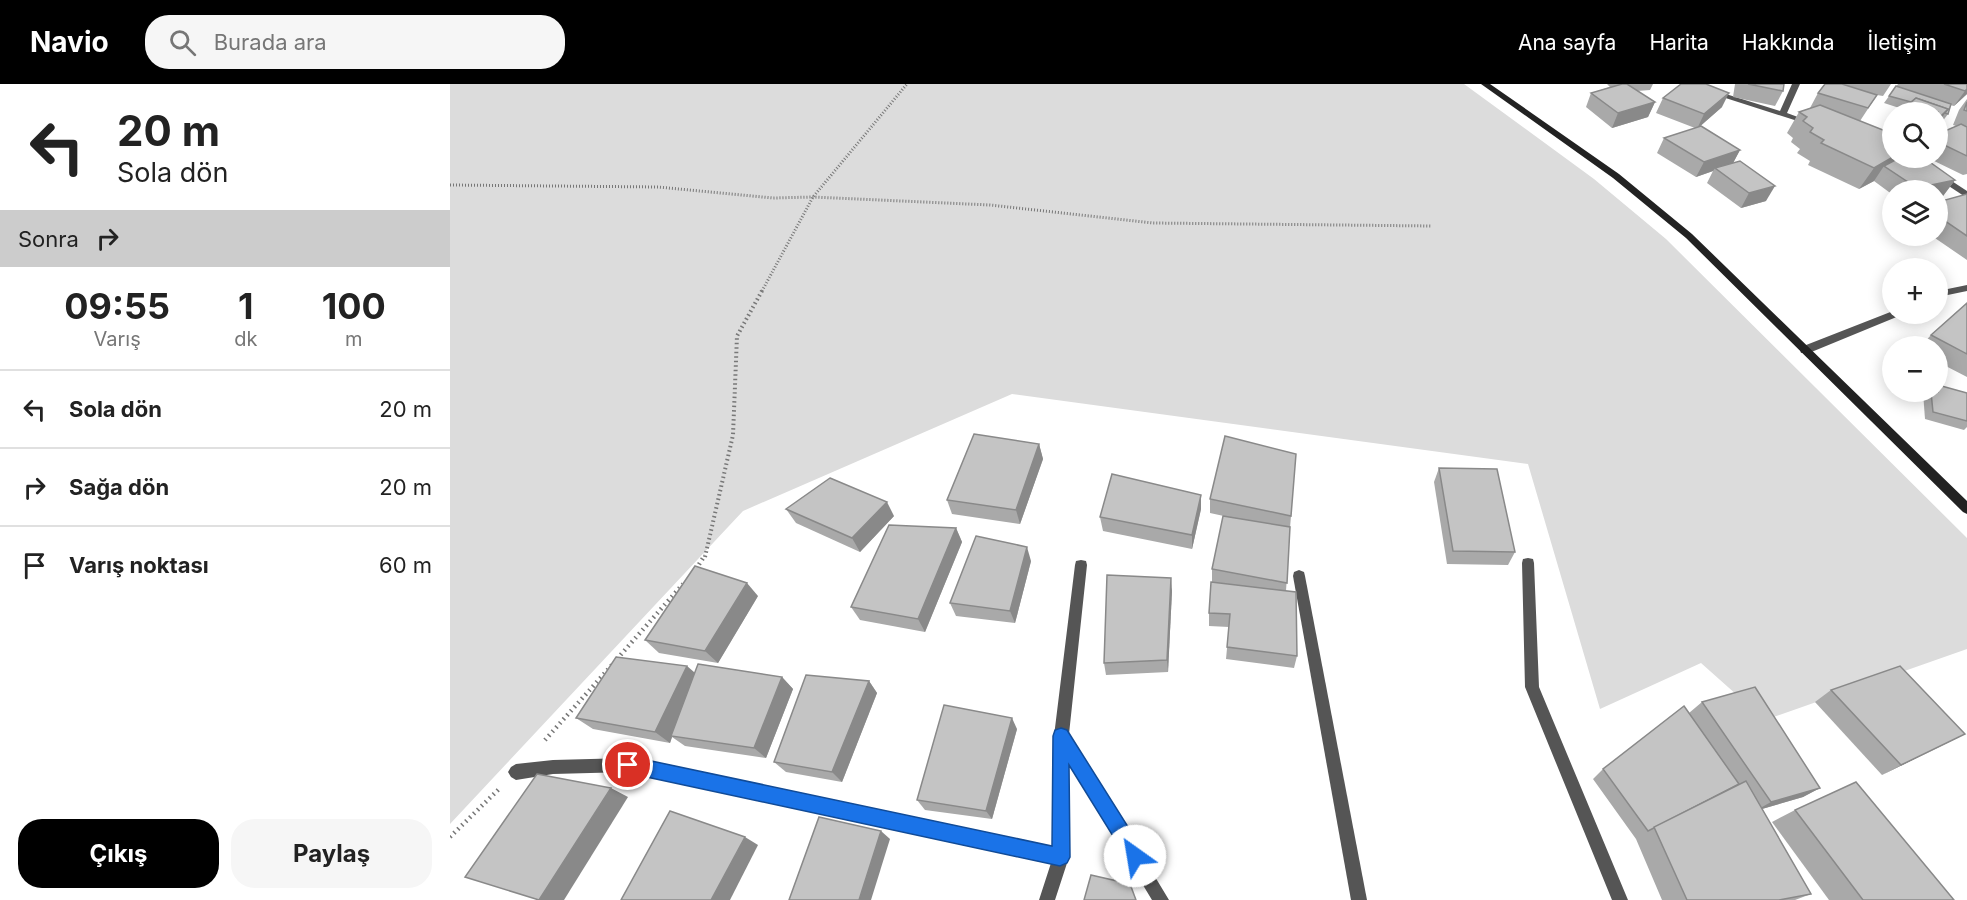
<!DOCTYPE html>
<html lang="tr">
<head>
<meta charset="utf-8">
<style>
	:root { --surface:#fff; --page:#f6f6f6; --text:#222; --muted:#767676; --line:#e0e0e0; --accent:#000 }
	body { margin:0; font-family:Inter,sans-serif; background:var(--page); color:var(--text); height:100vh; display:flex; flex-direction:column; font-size:22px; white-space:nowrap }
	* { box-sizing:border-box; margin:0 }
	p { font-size:20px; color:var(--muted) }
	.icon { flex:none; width:33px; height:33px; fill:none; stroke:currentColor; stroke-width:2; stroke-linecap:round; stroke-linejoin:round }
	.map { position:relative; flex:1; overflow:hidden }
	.details { display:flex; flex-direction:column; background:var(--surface); width:450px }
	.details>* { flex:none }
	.top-card { background:#fff; color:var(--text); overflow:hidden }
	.fabs { position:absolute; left:1432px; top:18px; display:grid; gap:12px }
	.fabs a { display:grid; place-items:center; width:66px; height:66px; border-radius:50%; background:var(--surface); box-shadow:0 3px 15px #0003; font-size:30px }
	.pin { position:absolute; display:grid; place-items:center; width:51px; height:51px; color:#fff; margin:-26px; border:3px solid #fff; border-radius:50%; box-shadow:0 2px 6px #0007 }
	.me { position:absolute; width:66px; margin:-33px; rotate:328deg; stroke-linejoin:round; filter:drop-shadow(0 0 4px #0008) }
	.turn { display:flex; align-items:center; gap:21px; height:126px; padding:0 18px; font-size:27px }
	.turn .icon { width:78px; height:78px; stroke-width:2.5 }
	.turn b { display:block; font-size:42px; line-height:51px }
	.then { display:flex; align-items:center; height:57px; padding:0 18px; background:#0003; gap:12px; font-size:22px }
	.eta { display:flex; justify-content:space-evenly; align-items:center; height:102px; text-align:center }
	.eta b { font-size:36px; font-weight:700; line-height:42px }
	.action { display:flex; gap:12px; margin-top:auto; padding:12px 18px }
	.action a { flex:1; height:69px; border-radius:24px; background:var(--accent); color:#fff; font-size:24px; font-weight:700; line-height:69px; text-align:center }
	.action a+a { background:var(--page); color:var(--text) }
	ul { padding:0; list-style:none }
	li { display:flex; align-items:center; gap:18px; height:78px; padding:0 18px; border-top:2px solid var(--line) }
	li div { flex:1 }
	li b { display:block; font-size:22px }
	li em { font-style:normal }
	header { display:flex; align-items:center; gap:36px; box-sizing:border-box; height:84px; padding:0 30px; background:var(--accent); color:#fff }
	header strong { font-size:28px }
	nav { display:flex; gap:33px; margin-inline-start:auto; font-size:21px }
	.search { width:420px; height:54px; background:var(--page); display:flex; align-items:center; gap:15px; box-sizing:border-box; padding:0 21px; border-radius:24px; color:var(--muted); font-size:22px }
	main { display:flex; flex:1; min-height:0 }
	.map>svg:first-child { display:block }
	.green { fill:#dcdcdc }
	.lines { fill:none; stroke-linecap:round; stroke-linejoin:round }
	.path-far2 { stroke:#777; stroke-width:3; stroke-dasharray:1 2; stroke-linecap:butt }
	.path-far1 { stroke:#777; stroke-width:4; stroke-dasharray:1.5 3; stroke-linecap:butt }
	.path { stroke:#777; stroke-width:4.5; stroke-dasharray:1.5 4; stroke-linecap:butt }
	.minor { fill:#555; fill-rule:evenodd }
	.secondary { fill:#222; fill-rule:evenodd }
	.wall { fill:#a9a9a9 }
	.shaded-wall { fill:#898989 }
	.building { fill:#c4c4c4; stroke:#898989; stroke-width:1.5 }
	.route { fill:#1a73e8; stroke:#114b97; stroke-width:1.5 }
</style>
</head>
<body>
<header>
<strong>Navio</strong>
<div class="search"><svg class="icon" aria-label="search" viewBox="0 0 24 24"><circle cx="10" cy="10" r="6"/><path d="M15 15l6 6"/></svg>Burada ara</div>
<nav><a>Ana sayfa</a><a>Harita</a><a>Hakkında</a><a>İletişim</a></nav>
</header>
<main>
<section class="details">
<div class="top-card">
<div class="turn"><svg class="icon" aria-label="left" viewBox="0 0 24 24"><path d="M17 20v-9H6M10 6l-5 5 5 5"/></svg><div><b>20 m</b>Sola dön</div></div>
<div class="then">Sonra<svg class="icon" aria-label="right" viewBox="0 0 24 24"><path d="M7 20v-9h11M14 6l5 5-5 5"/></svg></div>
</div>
<div class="eta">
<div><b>09:55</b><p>Varış</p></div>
<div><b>1</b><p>dk</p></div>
<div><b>100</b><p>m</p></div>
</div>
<ul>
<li><svg class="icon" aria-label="left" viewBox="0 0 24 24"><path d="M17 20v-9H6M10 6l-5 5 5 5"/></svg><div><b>Sola dön</b></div><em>20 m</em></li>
<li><svg class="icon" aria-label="right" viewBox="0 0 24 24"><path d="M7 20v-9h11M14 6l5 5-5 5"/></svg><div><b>Sağa dön</b></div><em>20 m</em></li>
<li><svg class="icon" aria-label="arrive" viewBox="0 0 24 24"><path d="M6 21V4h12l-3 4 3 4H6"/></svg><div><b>Varış noktası</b></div><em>60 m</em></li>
</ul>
<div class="action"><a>Çıkış</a><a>Paylaş</a></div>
</section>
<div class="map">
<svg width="1517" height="816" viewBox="0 0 1517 816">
	<rect width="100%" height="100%" fill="#fff"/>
	<path class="green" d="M0,0H1014L1144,95L1216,155L1517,454V565L1315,636L1251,579L1150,625L1078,380L562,310L293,427L0,740Z"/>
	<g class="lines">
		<g class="path-far2">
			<path d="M0,101L208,103L323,114L363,113L540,121L703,139L982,142"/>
			<path d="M312,207L363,113L457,0"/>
		</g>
		<path class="path-far1" d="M255,473L283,351L287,252L313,205"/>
		<g class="path">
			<path d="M246,485L255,471"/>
			<path d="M167,575L233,500"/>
			<path d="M95,656L162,581"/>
			<path d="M0,753L49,705"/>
		</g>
		<g class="minor">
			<path d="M1232,0H1244L1330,27L1342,0H1350L1337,29L1364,39L1360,41Z"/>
			<path d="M1488,88L1517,107V114L1485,93V89Z"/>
			<path d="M1517,201V207L1488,213V207Z"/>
			<path d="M1443,227V230H1450L1449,232L1359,269H1351L1350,266L1351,263Z"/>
			<path d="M1078,474L1083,475L1084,479L1089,603L1178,816H1162L1075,603L1072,479L1073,475Z"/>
			<path d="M631,476L636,477L637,481L619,650L719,816H702L618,677L619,773L605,816H589L601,779L178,688L103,690L66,696L61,693L58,688L61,683L66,680L103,676L178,674L603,763L604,652L625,481L626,477Z"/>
			<path d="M849,486L854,488L855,492L917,816H901L843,492L844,488Z"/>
		</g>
		<path class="secondary" d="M1031,0H1040L1169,90L1242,150L1517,417V430L1513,428L1236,154L1163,94Z"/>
	</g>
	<g class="wall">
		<path d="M1157,0H1203L1200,6L1187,7L1205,18L1198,33L1162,44L1136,23L1141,9L1160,3Z"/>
		<path d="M1285,0H1334L1333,7L1325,22L1283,13Z"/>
		<path d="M1374,0H1441L1433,12L1427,11L1410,37L1435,47L1443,36V74L1505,96L1493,112L1488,106H1443V111L1424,97L1409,105L1358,81L1360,77L1347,69L1350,65L1341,58L1343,54L1337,49L1349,28L1360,24L1368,9L1375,0Z"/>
		<path d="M1448,0H1517V10L1504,22L1500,21L1498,30L1492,38L1434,19Z"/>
		<path d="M1213,14L1272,23L1249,43L1290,66L1283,79L1316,117L1291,124L1257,99L1263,87L1246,93L1207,69L1214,54L1245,44L1206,29Z"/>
		<path d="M1517,15V90L1513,91L1478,74H1488V50L1506,42L1503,41L1509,26Z"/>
		<path d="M1517,110V176L1482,152H1488V118Z"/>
		<path d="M1517,219V293L1488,278V262H1471L1481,251Z"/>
		<path d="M1473,308L1517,309V343L1514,346L1475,335Z"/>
		<path d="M589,360L593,375L570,440L502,430L497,416Z"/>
		<path d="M989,384L1065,468L1058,481L997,480L984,398Z"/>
		<path d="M751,411V425L742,465L653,447L650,433Z"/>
		<path d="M760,415L841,432L840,444L836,507L847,572L844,584L776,575L779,543L759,542V529L772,500L762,498V485L783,434L760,429Z"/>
		<path d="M336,425L444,432L410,468L346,439Z"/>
		<path d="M506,444L512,458L475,548L410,536L401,523Z"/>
		<path d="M581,477L565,539L506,532L500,519Z"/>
		<path d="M722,507L718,588L656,591L654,579Z"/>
		<path d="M308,512L268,579L209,569L195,556Z"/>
		<path d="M245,589L332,593L343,605L316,674L235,662L222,653L220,659L143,645L126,634Z"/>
		<path d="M419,597L427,609L392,698L336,688L324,678Z"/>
		<path d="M1381,606L1515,650L1432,691L1365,618Z"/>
		<path d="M1252,618L1370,704L1353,713L1312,725L1361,810L1345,816H1212L1186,755L1143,695L1153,685L1239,629Z"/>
		<path d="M567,645L542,735L475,726L467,716Z"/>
		<path d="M1345,726L1504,816H1379L1322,738Z"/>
	</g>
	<g class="shaded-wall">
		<path d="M1517,5V10L1504,22L1515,7Z"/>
		<path d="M1279,9L1272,23L1247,45L1254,30Z"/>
		<path d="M1205,18L1198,33L1162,44L1168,29Z"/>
		<path d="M1498,25L1488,39V35Z"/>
		<path d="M1290,66L1282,81L1265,84L1263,87L1246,93L1254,78Z"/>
		<path d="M1443,73L1457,74L1434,82L1424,97L1409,105L1424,84Z"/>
		<path d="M1505,96L1493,112H1488V106H1465L1467,104Z"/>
		<path d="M1325,102L1316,117L1291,124L1299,109Z"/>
		<path d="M589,360L593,375L570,440L566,426Z"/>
		<path d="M751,411V425L742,465V451Z"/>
		<path d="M437,418L444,432L410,468L402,454Z"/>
		<path d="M506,444L512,458L475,548L468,535Z"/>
		<path d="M577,463L581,477L565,539L560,527Z"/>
		<path d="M721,494L722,507L718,588L717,576Z"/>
		<path d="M297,499L308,512L268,579L255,567Z"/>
		<path d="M237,582L251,594L221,652L222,653L220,659L205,648Z"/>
		<path d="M332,593L343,605L316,674L304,664Z"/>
		<path d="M419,597L427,609L392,698L382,688Z"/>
		<path d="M562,634L567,645L542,735L536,727Z"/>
		<path d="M1515,650L1495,660L1432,691L1451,681Z"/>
		<path d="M161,704L178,713L114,816H89Z"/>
		<path d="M1370,704L1353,713L1305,727L1321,718Z"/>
		<path d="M431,747L440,755L421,816H409Z"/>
		<path d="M295,753L308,761L280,816H261Z"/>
	</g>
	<g class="building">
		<path d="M1172,0H1177L1205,18L1168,29L1141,9Z"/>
		<path d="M1231,0H1256L1279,9L1254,30L1213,14Z"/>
		<path d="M1298,0H1334L1333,7Z"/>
		<path d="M1375,0H1392L1427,11L1418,24L1368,9Z"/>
		<path d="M1494,0H1517V5L1515,7Z"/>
		<path d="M1446,2L1501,20L1498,30L1495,29L1498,25L1466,14L1461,18L1439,12Z"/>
		<path d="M1466,14L1498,25L1488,35V28H1450Z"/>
		<path d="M1517,18V27L1514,26Z"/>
		<path d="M1370,21L1443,50V73L1424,84L1371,59L1374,56L1360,48L1363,44L1353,37L1357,33L1349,28Z"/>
		<path d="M1511,40L1517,43V72L1488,58V50Z"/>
		<path d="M1251,42L1290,66L1254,78L1214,54Z"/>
		<path d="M1449,74H1474L1505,96L1467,104L1434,82Z"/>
		<path d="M1290,77L1325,102L1299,109L1265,84Z"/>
		<path d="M1517,110V152L1488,132V118Z"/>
		<path d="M1517,219V270L1481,251Z"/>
		<path d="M1488,301L1517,309V337L1483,328L1481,308H1488Z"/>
		<path d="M524,350L589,360L566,426L497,416Z"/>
		<path d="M775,352L846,370L841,432L760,415Z"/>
		<path d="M989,384L1047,385L1065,468L1003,467Z"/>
		<path d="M662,390L751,411L742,451L650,433Z"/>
		<path d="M380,394L437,418L402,454L336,425Z"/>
		<path d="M773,432L840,443L837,499L762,485Z"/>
		<path d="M439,441L506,444L468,535L401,523Z"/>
		<path d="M526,452L577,463L560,527L500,519Z"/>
		<path d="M245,482L297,499L255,567L195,556Z"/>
		<path d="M657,491L721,494L717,576L654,579Z"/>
		<path d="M761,498L846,508L847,572L777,563L780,530L759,529Z"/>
		<path d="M166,573L237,582L205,648L126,634Z"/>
		<path d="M248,580L332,593L304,664L221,652Z"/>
		<path d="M1450,582L1515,650L1451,681L1381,606Z"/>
		<path d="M356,591L419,597L382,688L324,678Z"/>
		<path d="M1305,603L1370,704L1321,718L1252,618Z"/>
		<path d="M494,621L562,634L536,727L467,716Z"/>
		<path d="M1234,622L1289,700L1198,747L1153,685Z"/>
		<path d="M87,690L161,704L89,816L15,793Z"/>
		<path d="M1296,697L1361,810L1329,816H1237L1204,743Z"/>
		<path d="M1406,698L1504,816H1413L1345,726Z"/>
		<path d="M220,727L295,753L261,816H171Z"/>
		<path d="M369,733L431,747L409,816H339Z"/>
		<path d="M641,791L680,800L686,816H634Z"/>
	</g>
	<path class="route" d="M611,644L617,646L692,765L694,772L692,778L685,781L679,778L619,681L620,773L617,779L610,782L178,689L172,687L169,681L172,675L178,672L602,762L603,652L605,646Z"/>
</svg>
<div class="fabs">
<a><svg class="icon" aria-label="search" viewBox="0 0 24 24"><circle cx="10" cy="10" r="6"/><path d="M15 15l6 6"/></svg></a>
<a><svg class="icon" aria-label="layers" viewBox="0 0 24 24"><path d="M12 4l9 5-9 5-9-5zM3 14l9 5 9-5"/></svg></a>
<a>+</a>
<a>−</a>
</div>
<div class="pin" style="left:178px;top:681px;background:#d93025"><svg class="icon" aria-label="arrive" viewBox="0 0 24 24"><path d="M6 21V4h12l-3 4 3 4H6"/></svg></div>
<svg class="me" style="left:685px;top:772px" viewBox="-20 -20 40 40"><circle r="19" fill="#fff"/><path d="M0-13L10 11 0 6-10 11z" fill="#1a73e8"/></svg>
</div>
</main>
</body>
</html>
